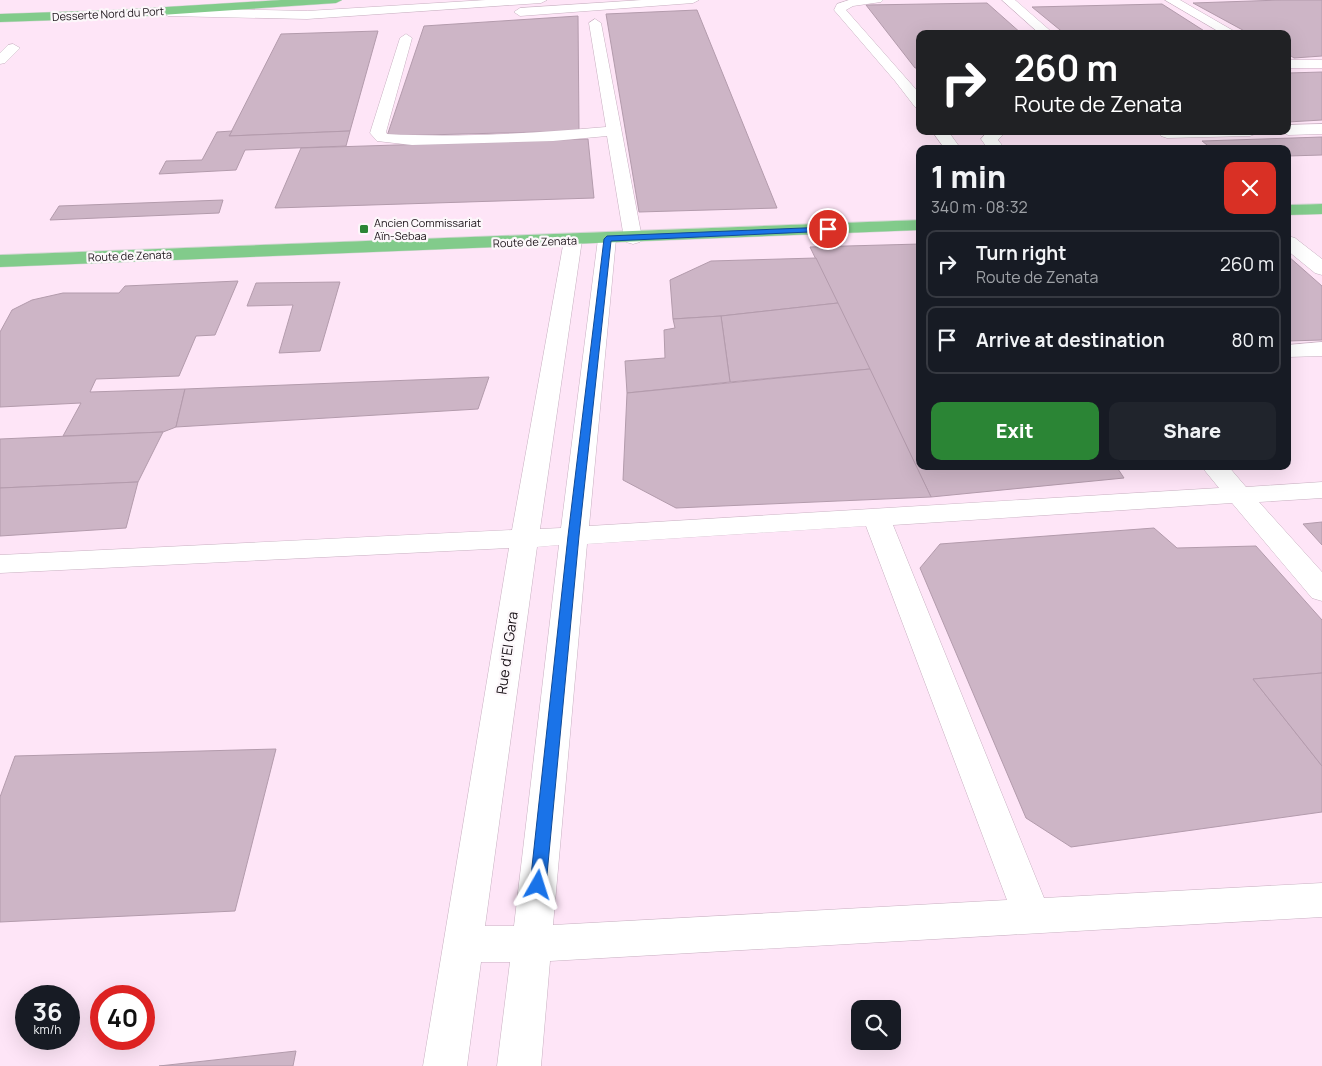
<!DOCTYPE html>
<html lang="en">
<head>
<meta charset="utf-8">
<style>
	:root { --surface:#171b24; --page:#20242c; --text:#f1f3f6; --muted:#9ea1a6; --line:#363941; --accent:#2b8535 }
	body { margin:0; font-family:Manrope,sans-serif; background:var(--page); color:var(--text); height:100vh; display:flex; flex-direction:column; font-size:19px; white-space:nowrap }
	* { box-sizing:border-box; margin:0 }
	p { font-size:16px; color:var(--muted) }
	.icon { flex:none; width:28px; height:28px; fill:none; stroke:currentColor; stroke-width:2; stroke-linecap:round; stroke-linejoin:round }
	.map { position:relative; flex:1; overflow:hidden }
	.panel { position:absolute; left:916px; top:145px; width:375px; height:325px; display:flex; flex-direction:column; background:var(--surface); border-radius:10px; box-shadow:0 5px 20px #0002 }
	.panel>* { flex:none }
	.top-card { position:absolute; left:916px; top:30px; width:375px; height:105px; border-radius:10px; box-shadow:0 5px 20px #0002; background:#202124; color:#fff; overflow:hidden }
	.controls { position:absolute; left:851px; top:1000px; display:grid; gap:10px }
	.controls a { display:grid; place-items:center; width:50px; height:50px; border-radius:10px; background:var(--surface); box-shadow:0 5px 20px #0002; font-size:25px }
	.speed { position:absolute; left:15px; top:985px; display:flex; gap:10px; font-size:25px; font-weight:700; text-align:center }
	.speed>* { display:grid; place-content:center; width:65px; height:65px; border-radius:50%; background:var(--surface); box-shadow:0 5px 20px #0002; line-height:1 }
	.speed small { font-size:12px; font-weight:400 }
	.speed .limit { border:8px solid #d22; background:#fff; color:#111 }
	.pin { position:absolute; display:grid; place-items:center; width:42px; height:42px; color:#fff; margin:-21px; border:2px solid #fff; border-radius:50%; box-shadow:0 1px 5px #0007 }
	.me { position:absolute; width:55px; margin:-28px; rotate:6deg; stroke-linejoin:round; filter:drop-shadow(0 0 4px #0008) }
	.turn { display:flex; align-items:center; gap:18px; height:105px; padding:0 15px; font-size:22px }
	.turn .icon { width:65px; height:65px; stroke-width:2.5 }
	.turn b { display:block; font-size:35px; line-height:42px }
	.round { display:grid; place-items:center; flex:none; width:52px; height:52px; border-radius:10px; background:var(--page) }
	.headline { display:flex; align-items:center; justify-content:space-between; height:85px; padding:0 15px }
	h1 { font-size:30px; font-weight:800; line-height:38px }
	.primary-button { display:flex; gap:10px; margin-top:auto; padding:10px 15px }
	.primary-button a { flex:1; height:58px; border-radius:10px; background:var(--accent); color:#fff; font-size:20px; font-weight:800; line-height:58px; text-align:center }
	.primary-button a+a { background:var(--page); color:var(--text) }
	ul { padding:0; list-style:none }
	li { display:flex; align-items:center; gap:15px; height:68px; margin:0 10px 8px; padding:0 5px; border:2px solid var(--line); border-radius:10px }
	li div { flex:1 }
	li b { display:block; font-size:19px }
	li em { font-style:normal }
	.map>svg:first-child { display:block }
	.built { fill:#fee5f7; fill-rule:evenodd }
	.building { fill:#cdb5c6; stroke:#b39bac }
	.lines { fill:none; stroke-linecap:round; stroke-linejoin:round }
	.minor-casing { stroke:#c8b0c1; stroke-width:1 }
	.major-casing { stroke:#d6d5d6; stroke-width:1 }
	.minor { fill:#fff; fill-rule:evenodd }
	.major { fill:#82cb8b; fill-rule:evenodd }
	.route { fill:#1a73e8; stroke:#114b97 }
	.poi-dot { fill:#2b8535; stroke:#fcf7fa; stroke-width:2 }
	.labels { text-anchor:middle; stroke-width:4.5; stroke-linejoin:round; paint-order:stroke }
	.far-street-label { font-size:11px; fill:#1b1319; stroke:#fcf7fa }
	.far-poi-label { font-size:11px; fill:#1b1319; stroke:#fcf7fa; text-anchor:start }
	.street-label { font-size:14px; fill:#1b1319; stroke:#fcf7fa }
</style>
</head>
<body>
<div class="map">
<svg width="1322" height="1066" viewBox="0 0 1322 1066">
	<rect width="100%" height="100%" fill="#fcf7fa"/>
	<path class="built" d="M0,0H1322V1066H0ZM920,34H1288V131H920ZM920,149H1288V466H920ZM26,996H69V1039H26ZM101,996H144V1039H101ZM860,1009H892V1041H860Z"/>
	<g class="building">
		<path d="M1281,0H1322V56L1294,58L1288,54V34H1250L1193,3Z"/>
		<path d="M987,3L1022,34H920V68H915L866,5Z"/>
		<path d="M1162,4L1209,34H1065L1032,7Z"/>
		<path d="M697,10L777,208L639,212L606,14Z"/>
		<path d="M578,16L579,131L387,136L424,26Z"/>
		<path d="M378,31L350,131L229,136L281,34Z"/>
		<path d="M1322,72V120L1288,122V73Z"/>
		<path d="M232,131L229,136L350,131L346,146L245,150L236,170L159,174L166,161L202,160L217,132Z"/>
		<path d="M1322,137V155L1288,156V149H1212L1202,141Z"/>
		<path d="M588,139L594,198L275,208L301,148Z"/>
		<path d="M223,200L219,213L50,220L59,206Z"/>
		<path d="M920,244V466H1116L1124,478L931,497L810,247Z"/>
		<path d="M1288,256L1322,286V340L1288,341Z"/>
		<path d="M816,258L838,303L721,316L673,319L670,280L711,261Z"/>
		<path d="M238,281L215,335L196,336L179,376L96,379L90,392L185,389L176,427L163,432L63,436L81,403L0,407V332L12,310L32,300L63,293H119L125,286Z"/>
		<path d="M340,282L320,351L279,353L293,305L247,306L256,283Z"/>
		<path d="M838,303L870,369L730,382L721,316Z"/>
		<path d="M721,316L730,382L627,393L625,361L665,358L664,330L675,328L673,319Z"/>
		<path d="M870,369L931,497L676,508L623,480L627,393Z"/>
		<path d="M489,377L478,409L176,427L185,389Z"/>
		<path d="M163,432L138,482L0,488V439Z"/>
		<path d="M138,482L126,528L0,536V488Z"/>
		<path d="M1322,522V545L1303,524Z"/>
		<path d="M1154,528L1177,548L1256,546L1322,620V673L1253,679L1322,766V812L1071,847L1026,818L920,568L940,544Z"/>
		<path d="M1322,673V766L1253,679Z"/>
		<path d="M276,749L235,911L0,922V797L15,756Z"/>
		<path d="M296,1051L293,1066H159Z"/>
	</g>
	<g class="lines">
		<g class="minor-casing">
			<g id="minor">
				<path d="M486,0H547L541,3L307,19L168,16L162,12L168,8L307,11Z"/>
				<path d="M642,0H699L693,3L520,16L514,12L520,8Z"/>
				<path d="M849,0H883L881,2L853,6L846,10L920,94V108L915,107L895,81L834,10L837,4Z"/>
				<path d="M1002,0H1015L1054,34H1040Z"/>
				<path d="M1165,0H1180L1239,34H1223Z"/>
				<path d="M595,19L601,23L642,238L640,242L633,244L626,242L624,238L607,136L553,141L412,145L377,141L370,133L400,38L406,34L412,38L386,132L387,134C457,138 536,133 606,127L589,23Z"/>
				<path d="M13,44L20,48L5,63L0,64V53L8,45Z"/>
				<rect x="1288" y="60" width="34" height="8"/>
				<path d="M1322,124V134L1288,135L1281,131H1288V125Z"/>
				<path d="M932,131H948L961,149H945Z"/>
				<path d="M988,131H1006L998,140L1005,149H988L981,139Z"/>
				<path d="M1160,131H1258L1255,134L1250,136L1167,138L1161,136L1159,133Z"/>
				<path d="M607,233L614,235L616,239L589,526L1219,488L1201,466H1228L1246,487L1322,482V498L1259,502L1322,572V601L1312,598L1232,503L893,525L1044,898L1322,883V917L550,961L541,1066H497L510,962H481L467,1066H423L509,548L0,573V555L512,530L564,240L566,236L573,234L580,236L582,240L540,529L561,528L598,239L600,235ZM866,526L1007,900L553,925L587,544ZM559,545L514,926H485L537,547Z"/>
				<path d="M1288,236L1295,238L1322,259V275L1315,273L1288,251Z"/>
				<path d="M1322,342V356L1288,357V345Z"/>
			</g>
		</g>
		<g class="major-casing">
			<g id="major">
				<path d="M281,0H342L336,3L117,18L0,22V14L117,10Z"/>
				<path d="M1322,204V214L1288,215V205Z"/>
				<path d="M920,220V230L0,267V255Z"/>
			</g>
		</g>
		<use href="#minor" class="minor"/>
		<use href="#major" class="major"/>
	</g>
	<path class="route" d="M828,227L832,229L831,231L611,241L579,536L546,885L543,890L538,892L532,890L530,885L568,536L604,239L607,236Z"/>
	<rect class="poi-dot" x="359" y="224" width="10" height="10" rx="2.5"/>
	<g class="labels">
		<g class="far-street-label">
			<text transform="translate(108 14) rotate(-3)" y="4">Desserte Nord du Port</text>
			<text transform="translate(535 242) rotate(-2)" y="4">Route de Zenata</text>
			<text transform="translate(130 256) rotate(-2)" y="4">Route de Zenata</text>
		</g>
		<g class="far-poi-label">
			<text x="374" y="227">Ancien Commissariat<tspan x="374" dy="13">Aïn-Sebaa</tspan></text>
		</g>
		<g class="street-label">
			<text transform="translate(507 653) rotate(-82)" y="5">Rue d'El Gara</text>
		</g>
	</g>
</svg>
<div class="controls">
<a><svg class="icon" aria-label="search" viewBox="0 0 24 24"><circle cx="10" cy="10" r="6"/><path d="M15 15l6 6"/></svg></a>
</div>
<div class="speed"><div>36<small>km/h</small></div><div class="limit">40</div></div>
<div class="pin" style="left:828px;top:229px;background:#d93025"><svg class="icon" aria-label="arrive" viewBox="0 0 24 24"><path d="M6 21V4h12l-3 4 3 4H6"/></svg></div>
<svg class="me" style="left:538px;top:885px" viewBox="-20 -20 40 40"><path d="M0-17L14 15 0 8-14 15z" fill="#1a73e8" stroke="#fff" stroke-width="4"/></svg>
<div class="top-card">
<div class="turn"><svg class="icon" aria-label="right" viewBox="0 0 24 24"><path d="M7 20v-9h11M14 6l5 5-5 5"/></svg><div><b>260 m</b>Route de Zenata</div></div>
</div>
<section class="panel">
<div class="headline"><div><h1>1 min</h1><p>340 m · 08:32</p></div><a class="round" style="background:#d93025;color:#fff"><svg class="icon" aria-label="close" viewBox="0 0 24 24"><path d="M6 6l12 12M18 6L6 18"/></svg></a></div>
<ul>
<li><svg class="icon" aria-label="right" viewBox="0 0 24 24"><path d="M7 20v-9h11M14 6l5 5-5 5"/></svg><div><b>Turn right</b><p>Route de Zenata</p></div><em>260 m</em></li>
<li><svg class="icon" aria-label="arrive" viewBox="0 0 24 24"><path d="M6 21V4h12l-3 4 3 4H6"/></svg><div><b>Arrive at destination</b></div><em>80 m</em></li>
</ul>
<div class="primary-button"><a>Exit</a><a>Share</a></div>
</section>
</div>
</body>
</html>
